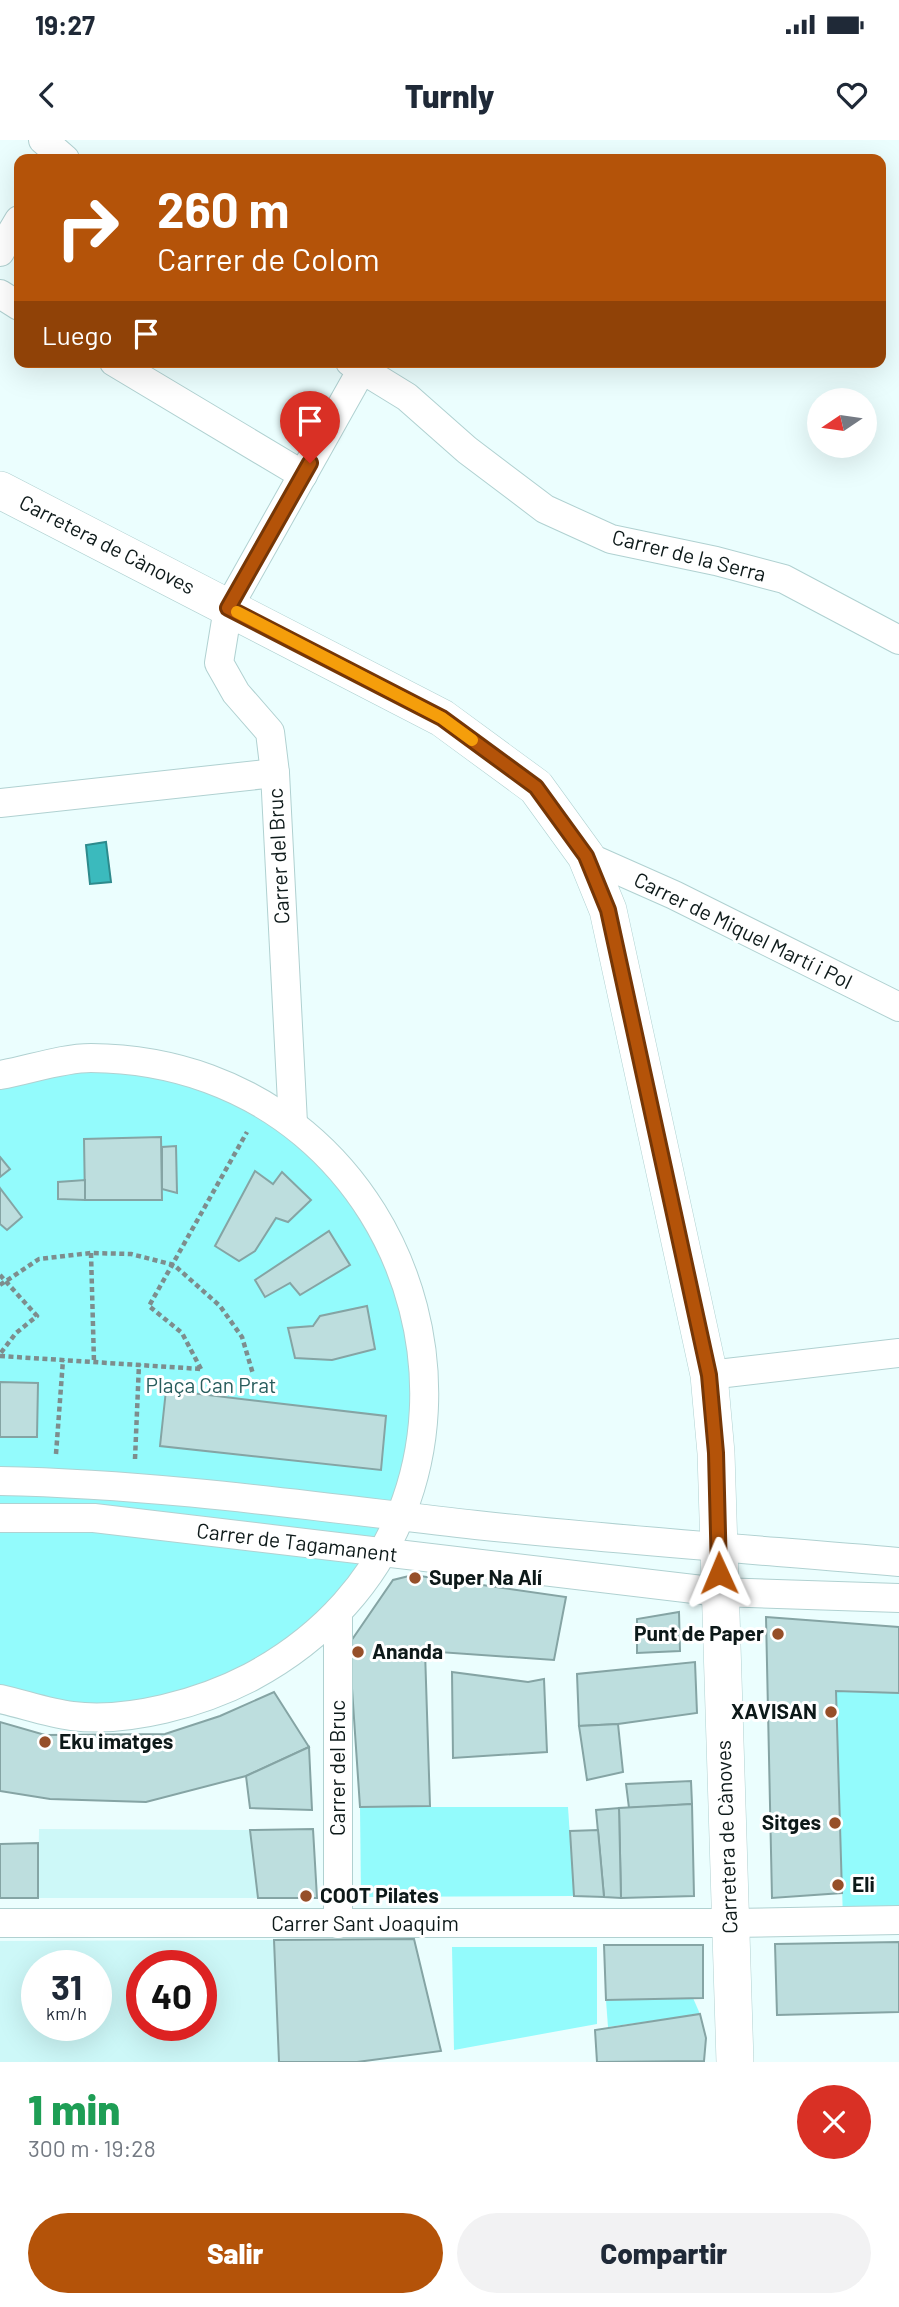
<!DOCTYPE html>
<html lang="es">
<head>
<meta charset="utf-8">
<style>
	:root { --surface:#fff; --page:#f2f2f3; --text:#1f2937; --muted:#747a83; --accent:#b45309 }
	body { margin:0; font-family:Barlow,sans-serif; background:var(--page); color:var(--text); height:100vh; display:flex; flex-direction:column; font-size:26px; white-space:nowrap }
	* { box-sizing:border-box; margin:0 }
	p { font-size:23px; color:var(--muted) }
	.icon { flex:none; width:38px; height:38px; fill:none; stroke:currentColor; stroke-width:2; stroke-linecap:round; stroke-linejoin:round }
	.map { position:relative; height:1922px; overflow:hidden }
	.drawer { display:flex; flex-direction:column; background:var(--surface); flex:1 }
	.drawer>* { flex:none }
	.guide { position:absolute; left:14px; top:14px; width:872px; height:214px; border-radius:14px; box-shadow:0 7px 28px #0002; background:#b45309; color:#fff; overflow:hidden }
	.needle { width:46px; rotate:257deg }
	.fabs { position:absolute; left:807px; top:248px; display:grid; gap:14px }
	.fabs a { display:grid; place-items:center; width:70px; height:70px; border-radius:50%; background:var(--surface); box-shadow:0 7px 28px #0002; font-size:35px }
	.speed { position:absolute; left:21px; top:1810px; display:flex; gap:14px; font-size:35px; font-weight:700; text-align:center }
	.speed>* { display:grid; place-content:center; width:91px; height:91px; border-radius:50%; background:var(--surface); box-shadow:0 7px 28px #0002; line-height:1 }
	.speed small { font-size:18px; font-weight:400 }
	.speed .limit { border:10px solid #d22; background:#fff; color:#111 }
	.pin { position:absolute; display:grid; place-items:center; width:60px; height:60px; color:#fff; margin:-72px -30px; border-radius:50% 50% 50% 0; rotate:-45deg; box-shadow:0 0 7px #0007 }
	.pin .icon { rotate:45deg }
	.me { position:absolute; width:77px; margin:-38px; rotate:359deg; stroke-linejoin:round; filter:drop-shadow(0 0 5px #0008) }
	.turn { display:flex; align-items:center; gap:24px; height:147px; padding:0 28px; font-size:32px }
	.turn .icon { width:91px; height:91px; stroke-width:2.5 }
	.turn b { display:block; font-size:49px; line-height:60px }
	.then { display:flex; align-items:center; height:66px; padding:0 28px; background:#0003; gap:14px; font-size:26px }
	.round { display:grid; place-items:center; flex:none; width:74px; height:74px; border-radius:37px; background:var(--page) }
	.summary { display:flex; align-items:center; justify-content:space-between; height:119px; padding:0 28px }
	h1 { font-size:42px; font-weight:800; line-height:52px; color:#1e9e55 }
	.primary-button { display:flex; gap:14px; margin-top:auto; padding:14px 28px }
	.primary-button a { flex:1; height:80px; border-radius:42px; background:var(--accent); color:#fff; font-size:28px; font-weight:800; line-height:80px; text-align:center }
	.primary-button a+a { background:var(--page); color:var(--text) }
	.status { display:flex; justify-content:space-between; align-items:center; height:49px; padding:0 35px; background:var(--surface); direction:ltr }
	.status svg { height:19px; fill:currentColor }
	header { display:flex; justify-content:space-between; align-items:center; height:91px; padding:0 28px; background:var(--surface); font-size:32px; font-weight:800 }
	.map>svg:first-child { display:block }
	.built { fill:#cdf8f8; fill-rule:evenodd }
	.green { fill:#93fbfc }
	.water { fill:#3bbabd; stroke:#2d8a8c; stroke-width:2 }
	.building { fill:#bddede; stroke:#85a4a4; stroke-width:2 }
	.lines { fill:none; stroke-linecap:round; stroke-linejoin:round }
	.minor-casing { stroke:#b0d1d1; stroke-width:30 }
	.tertiary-casing { stroke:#b0d1d1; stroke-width:38 }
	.path { stroke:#7d8d8d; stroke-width:4.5; stroke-dasharray:5 3.5; stroke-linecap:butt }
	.minor { stroke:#fff; stroke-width:28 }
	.tertiary { stroke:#fff; stroke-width:37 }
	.route-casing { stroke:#753606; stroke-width:18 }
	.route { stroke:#b45309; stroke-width:12 }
	.slow { stroke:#f59e0b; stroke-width:12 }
	.poi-dot { fill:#964f29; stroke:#fff; stroke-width:2.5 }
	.labels { text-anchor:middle; stroke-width:6; stroke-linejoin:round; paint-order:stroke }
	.street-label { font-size:21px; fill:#0d1919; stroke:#fff }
	.park-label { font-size:21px; fill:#295d5d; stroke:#fff }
	.poi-label { font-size:21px; font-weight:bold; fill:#0d1919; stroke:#fff; text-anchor:start }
</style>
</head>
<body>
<div class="status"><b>19:27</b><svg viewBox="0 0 49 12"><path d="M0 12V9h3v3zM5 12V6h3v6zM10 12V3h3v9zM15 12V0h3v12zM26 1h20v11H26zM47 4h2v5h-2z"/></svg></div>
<header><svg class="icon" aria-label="back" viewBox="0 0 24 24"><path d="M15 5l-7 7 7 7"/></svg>Turnly<svg class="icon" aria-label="heart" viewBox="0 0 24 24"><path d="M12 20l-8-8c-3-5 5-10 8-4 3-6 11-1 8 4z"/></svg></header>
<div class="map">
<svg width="899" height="1922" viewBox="0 0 899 1922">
	<rect width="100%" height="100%" fill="#ebfefe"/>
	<g class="built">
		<path d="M39,1689L250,1690L258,1758H38Z"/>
		<path d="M274,1800L279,1922H0V1801ZM37,1825H96V1885H37ZM142,1825H201V1885H142Z"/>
	</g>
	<g class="green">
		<path d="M88,918L230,946L376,1075L425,1267L381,1413L283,1519L148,1573L0,1559V935Z"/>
		<path d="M836,1551L899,1553V1779L843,1780Z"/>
		<path d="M360,1667H568L574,1756L361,1757Z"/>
		<path d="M452,1807H597V1884L454,1910Z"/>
		<path d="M693,1858L700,1874L608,1887L606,1860Z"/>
	</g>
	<path class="water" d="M106,702L111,742L90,744L86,705Z"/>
	<g class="building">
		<path d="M161,997L162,1060H85L84,999Z"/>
		<path d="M176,1006L177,1053L162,1049V1007Z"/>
		<path d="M0,1017L10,1029L0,1037Z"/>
		<path d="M255,1031L273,1044L282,1032L311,1060L288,1082L276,1078L255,1111L239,1121L215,1106Z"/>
		<path d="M85,1040V1060L58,1059V1042Z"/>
		<path d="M0,1048L22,1077L7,1090L0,1084Z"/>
		<path d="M329,1091L350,1125L300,1155L290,1143L265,1157L255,1140Z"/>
		<path d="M367,1166L375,1209L332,1220L295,1218L288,1188L313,1186L320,1176Z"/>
		<path d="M0,1242L38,1243L37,1297H0Z"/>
		<path d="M166,1250L386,1276L381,1330L160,1306Z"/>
		<path d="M413,1435L566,1457L554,1520L425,1511L430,1666L360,1667L349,1504L393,1440Z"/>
		<path d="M679,1472L680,1511L637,1513V1479Z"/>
		<path d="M766,1477L899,1487V1553L836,1551L842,1753L772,1758Z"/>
		<path d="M695,1522L697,1573L618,1584L579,1586L577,1534Z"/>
		<path d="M452,1532L528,1542L544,1539L547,1612L453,1618Z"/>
		<path d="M274,1552L309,1607L246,1636L146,1662L50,1659L0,1651V1582L45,1595L165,1594L220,1576Z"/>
		<path d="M618,1584L623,1632L587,1640L579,1586Z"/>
		<path d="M309,1607L312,1670L250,1668L246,1636Z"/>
		<path d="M691,1641L692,1664L629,1668L626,1644Z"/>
		<path d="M692,1664L694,1756L621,1758L619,1668Z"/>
		<path d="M619,1668L621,1758L604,1757L596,1670Z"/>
		<path d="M313,1689L317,1758H258L250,1690Z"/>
		<path d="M598,1690L604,1757L574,1756L570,1691Z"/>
		<path d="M38,1703V1758H0V1704Z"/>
		<path d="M414,1799L441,1911L357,1922H279L274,1800Z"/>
		<path d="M899,1802V1872L777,1875L775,1804Z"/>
		<path d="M604,1805H703V1858L606,1860Z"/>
		<path d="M700,1874L706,1898L704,1921L597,1922L595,1890Z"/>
	</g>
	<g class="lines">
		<g class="minor-casing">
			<g id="minor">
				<path d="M43,0L65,19"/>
				<path d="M0,112L19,80"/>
				<path d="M0,154L19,166"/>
				<path d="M114,222L303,335"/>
				<path d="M350,222L407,257L467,310L545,369L611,399L716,421L784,439L899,500"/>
				<path d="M0,663L275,633"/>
				<path d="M586,716L674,755L899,867"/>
				<path d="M0,935C29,930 62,918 91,918C435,921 553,1375 251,1537C201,1563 129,1583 72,1576C48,1573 23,1564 0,1559"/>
				<path d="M293,983L275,633L270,592L236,553L219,523L228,468L361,231"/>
				<path d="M709,1235L899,1213"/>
				<path d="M0,1341C159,1344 318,1367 476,1385C617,1400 758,1410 899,1422"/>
				<path d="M0,1378H94L719,1452L899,1458"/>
				<path d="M338,1472V1784"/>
				<path d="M0,1783H730L899,1780"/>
			</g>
		</g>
		<g class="tertiary-casing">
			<path id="tertiary" d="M0,350L442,578L536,647L586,716L608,770L709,1235L716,1313L735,1922"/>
		</g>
		<g class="path">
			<path d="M91,1113L94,1222"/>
			<path d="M0,1135L37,1176L16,1193L0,1214"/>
			<path d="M0,1145L39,1119L91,1113L131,1114L174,1125L220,1166L242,1197L253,1234"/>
			<path d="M0,1216L201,1229"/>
			<path d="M201,1229L182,1193L149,1166L247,992"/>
			<path d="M56,1314L63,1220"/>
			<path d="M135,1319L139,1224"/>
		</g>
		<use href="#minor" class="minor"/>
		<use href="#tertiary" class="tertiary"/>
	</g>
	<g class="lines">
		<g class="route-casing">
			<path id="route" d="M310,323L228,468L442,578L536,647L586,716L608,770L709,1235L716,1313L719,1433"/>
		</g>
		<use href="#route" class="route"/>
		<path class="slow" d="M237,472L442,578L472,600"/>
	</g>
	<g class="poi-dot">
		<circle cx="415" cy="1438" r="7"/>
		<circle cx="778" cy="1494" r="7"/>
		<circle cx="358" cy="1512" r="7"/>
		<circle cx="831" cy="1572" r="7"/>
		<circle cx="45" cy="1602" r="7"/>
		<circle cx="835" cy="1683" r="7"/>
		<circle cx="838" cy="1745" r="7"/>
		<circle cx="306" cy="1756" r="7"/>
	</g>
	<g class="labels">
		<g class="street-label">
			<text transform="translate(107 405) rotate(27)" y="7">Carretera de Cànoves</text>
			<text transform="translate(689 416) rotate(14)" y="7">Carrer de la Serra</text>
			<text transform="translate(279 716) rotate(-93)" y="7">Carrer del Bruc</text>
			<text transform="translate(743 791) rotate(26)" y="7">Carrer de Miquel Martí i Pol</text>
			<text transform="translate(297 1403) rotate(7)" y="7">Carrer de Tagamanent</text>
			<text transform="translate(338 1628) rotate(-90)" y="7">Carrer del Bruc</text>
			<text transform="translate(727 1697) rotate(-92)" y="7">Carretera de Cànoves</text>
			<text x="365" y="1791">Carrer Sant Joaquim</text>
		</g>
		<g class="park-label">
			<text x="211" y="1253">Plaça Can Prat</text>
		</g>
		<g class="poi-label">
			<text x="429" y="1445">Super Na Alí</text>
			<text x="764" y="1501" text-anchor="end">Punt de Paper</text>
			<text x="372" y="1519">Ananda</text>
			<text x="817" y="1579" text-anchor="end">XAVISAN</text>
			<text x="59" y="1609">Eku imatges</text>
			<text x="821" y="1690" text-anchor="end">Sitges</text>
			<text x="852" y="1752">Eli</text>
			<text x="320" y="1763">COOT Pilates</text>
		</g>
	</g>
</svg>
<div class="fabs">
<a><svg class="needle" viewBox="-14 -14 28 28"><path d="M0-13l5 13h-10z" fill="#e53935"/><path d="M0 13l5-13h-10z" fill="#747a83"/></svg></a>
</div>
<div class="speed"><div>31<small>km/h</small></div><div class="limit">40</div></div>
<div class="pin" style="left:310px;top:323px;background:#d93025"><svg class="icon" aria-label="arrive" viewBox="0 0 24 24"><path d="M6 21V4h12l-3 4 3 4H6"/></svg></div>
<svg class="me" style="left:719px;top:1433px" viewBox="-20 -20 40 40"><path d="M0-17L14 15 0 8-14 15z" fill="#b45309" stroke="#fff" stroke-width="4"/></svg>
<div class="guide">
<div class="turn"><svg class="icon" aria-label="right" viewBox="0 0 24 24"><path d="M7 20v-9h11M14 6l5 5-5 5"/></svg><div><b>260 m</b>Carrer de Colom</div></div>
<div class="then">Luego<svg class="icon" aria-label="arrive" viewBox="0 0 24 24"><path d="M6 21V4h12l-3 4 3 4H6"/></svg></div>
</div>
</div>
<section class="drawer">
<div class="summary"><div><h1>1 min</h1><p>300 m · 19:28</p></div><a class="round" style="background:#d93025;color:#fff"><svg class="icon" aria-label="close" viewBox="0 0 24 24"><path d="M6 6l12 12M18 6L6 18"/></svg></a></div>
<div class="primary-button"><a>Salir</a><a>Compartir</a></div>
</section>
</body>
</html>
